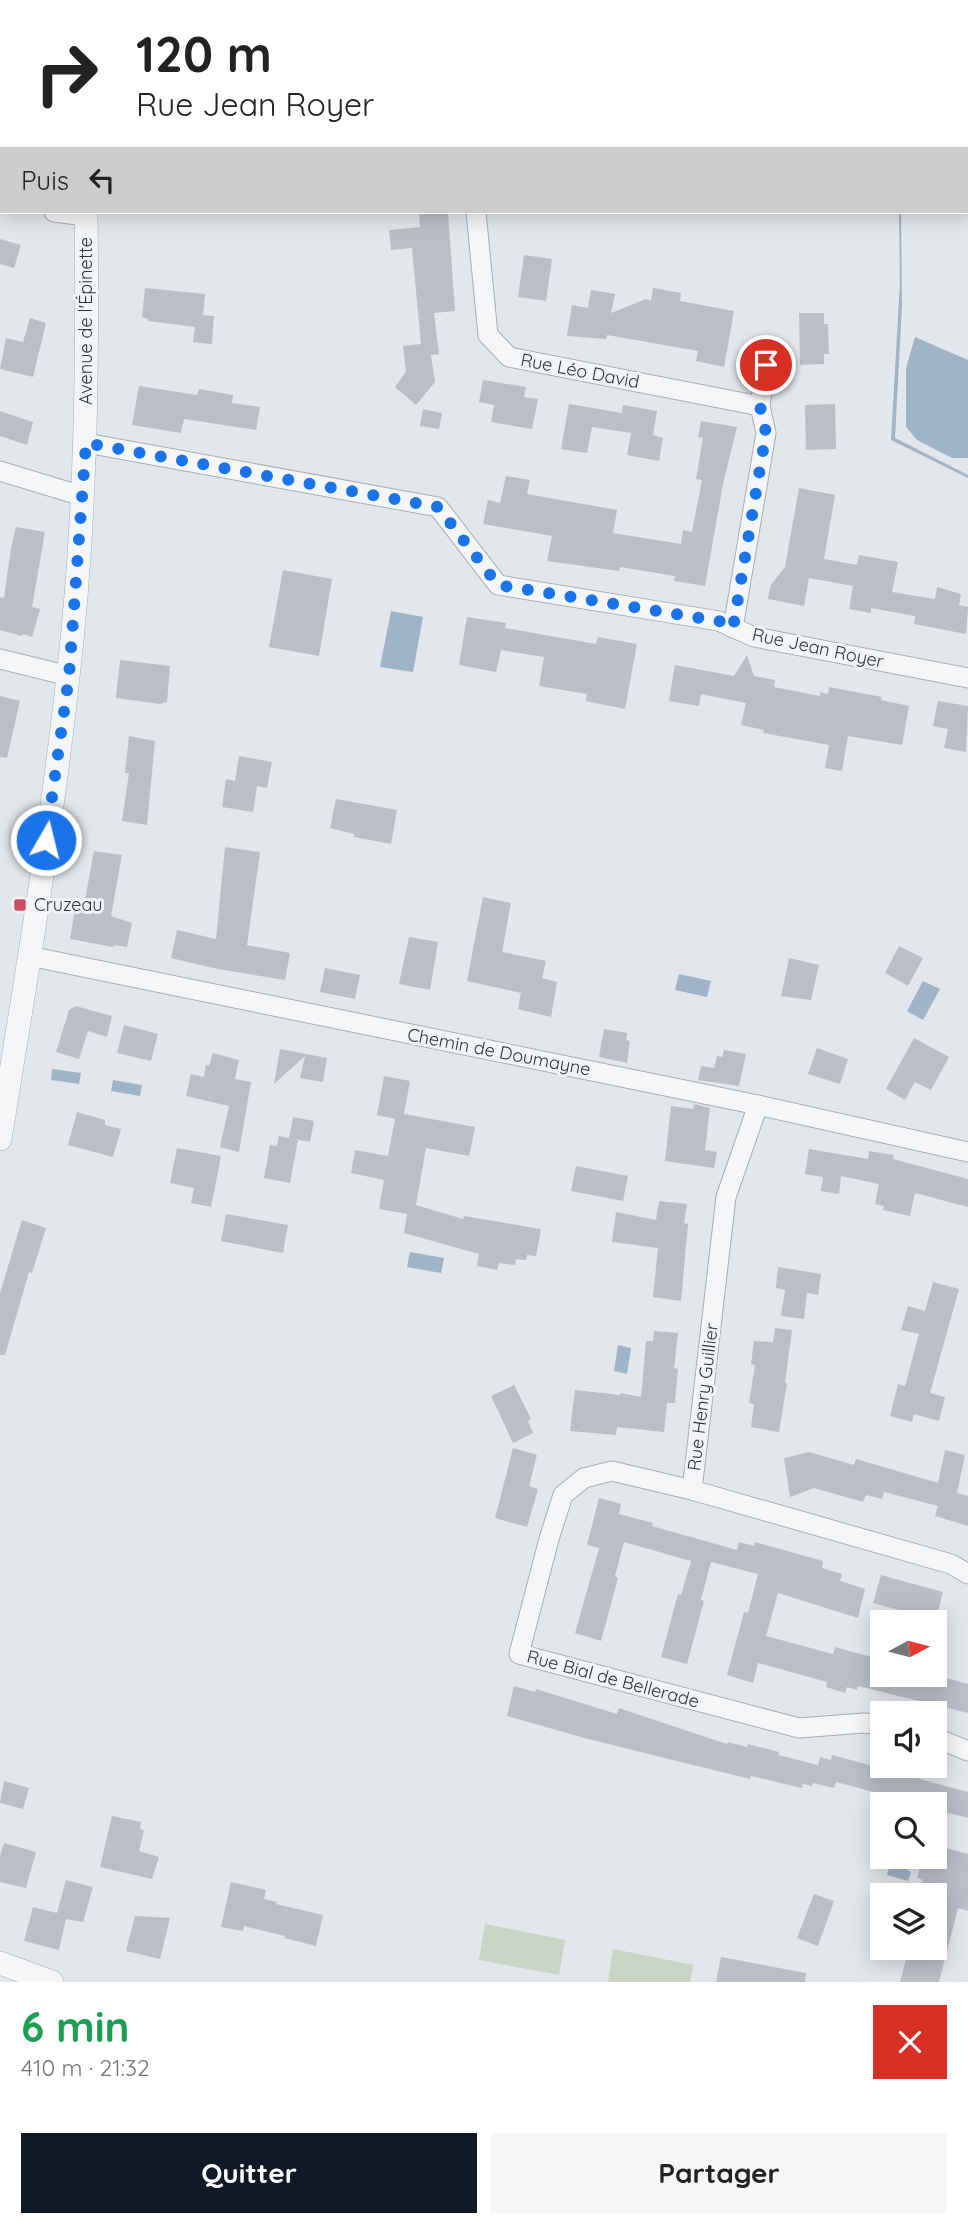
<!DOCTYPE html>
<html lang="fr">
<head>
<meta charset="utf-8">
<style>
	:root { --surface:#fff; --page:#f6f6f6; --text:#222; --muted:#767676; --accent:#111827 }
	body { margin:0; font-family:Quicksand,sans-serif; background:var(--page); color:var(--text); height:100vh; display:flex; flex-direction:column; font-size:26px; white-space:nowrap }
	* { box-sizing:border-box; margin:0 }
	p { font-size:23px; color:var(--muted) }
	.icon { flex:none; width:38px; height:38px; fill:none; stroke:currentColor; stroke-width:2; stroke-linecap:round; stroke-linejoin:round }
	.map { position:relative; height:1982px; overflow:hidden }
	.side { display:flex; flex-direction:column; background:var(--surface); flex:1 }
	.side>* { flex:none }
	.top-card { position:absolute; left:0px; top:0px; width:970px; height:214px; box-shadow:0 4px 18px #0003; background:#fff; color:var(--text); overflow:hidden }
	.needle { width:46px; rotate:83deg }
	.controls { position:absolute; left:870px; top:1610px; display:grid; gap:14px }
	.controls a { display:grid; place-items:center; width:77px; height:77px; border-radius:0px; background:var(--surface); box-shadow:0 4px 18px #0003; font-size:35px }
	.pin { position:absolute; display:grid; place-items:center; width:60px; height:60px; color:#fff; margin:-30px; border:4px solid #fff; border-radius:50%; box-shadow:0 2px 7px #0007 }
	.me { position:absolute; width:77px; margin:-38px; rotate:8deg; stroke-linejoin:round; filter:drop-shadow(0 0 5px #0008) }
	.turn { display:flex; align-items:center; gap:24px; height:147px; padding:0 21px; font-size:32px }
	.turn .icon { width:91px; height:91px; stroke-width:2.5 }
	.turn b { display:block; font-size:49px; line-height:60px }
	.then { display:flex; align-items:center; height:66px; padding:0 21px; background:#0003; gap:14px; font-size:26px }
	.round { display:grid; place-items:center; flex:none; width:74px; height:74px; border-radius:0px; background:var(--page) }
	.summary { display:flex; align-items:center; justify-content:space-between; height:119px; padding:0 21px }
	h1 { font-size:42px; font-weight:700; line-height:52px; color:#1e9e55 }
	.primary-button { display:flex; gap:14px; margin-top:auto; padding:14px 21px }
	.primary-button a { flex:1; height:80px; border-radius:0px; background:var(--accent); color:#fff; font-size:28px; font-weight:700; line-height:80px; text-align:center }
	.primary-button a+a { background:var(--page); color:var(--text) }
	.map>svg:first-child { display:block }
	.green { fill:#c8d4c4 }
	.water { fill:#a0b4c8 }
	.building { fill:#babfc7 }
	.lines { fill:none; stroke-linecap:round; stroke-linejoin:round }
	.minor-casing { stroke:#a8adb4; stroke-width:21 }
	.tertiary-casing { stroke:#a8adb4; stroke-width:24 }
	.minor { stroke:#f5f6f8; stroke-width:19 }
	.tertiary { stroke:#f5f6f8; stroke-width:23 }
	.route { stroke:#1a73e8; stroke-width:12; stroke-dasharray:0 21.6 }
	.poi-dot { fill:#c84f62; stroke:#f2f4f7; stroke-width:2.5 }
	.labels { text-anchor:middle; stroke-width:6; stroke-linejoin:round; paint-order:stroke }
	.street-label { font-size:18px; fill:#2b3441; stroke:#f2f4f7 }
	.poi-label { font-size:18px; fill:#2b3441; stroke:#f2f4f7; text-anchor:start }
</style>
</head>
<body>
<div class="map">
<svg width="968" height="1982" viewBox="0 0 968 1982">
	<rect width="100%" height="100%" fill="#e3e6ea"/>
	<g class="green">
		<path d="M485,1924L565,1940L559,1975L479,1960Z"/>
		<path d="M613,1949L693,1965L690,1982H608Z"/>
	</g>
	<g class="water">
		<path d="M899,212H901L902,305L895,438L968,475V478L891,440L900,282Z"/>
		<path d="M915,337L968,360V458H952L917,440L906,427V368Z"/>
		<path d="M391,611L423,617L413,672L380,667Z"/>
		<path d="M679,974L711,981L707,997L675,990Z"/>
		<path d="M923,981L940,989L923,1020L907,1011Z"/>
		<path d="M52,1069L81,1073L79,1084L51,1080Z"/>
		<path d="M113,1080L142,1085L140,1096L111,1091Z"/>
		<path d="M410,1252L444,1258L441,1273L407,1267Z"/>
		<path d="M618,1345L631,1348L627,1374L614,1371Z"/>
		<path d="M892,1857H910L906,1869L911,1872L908,1881L887,1875Z"/>
	</g>
	<g class="building">
		<path d="M419,212H448L455,311L434,313L439,354L431,355L435,382L416,405L395,387L406,372L403,346L421,344L412,248L391,250L389,230L420,227Z"/>
		<path d="M0,239L21,245L14,268L0,264Z"/>
		<path d="M524,255L552,259L546,301L518,297Z"/>
		<path d="M145,288L205,294L203,315L214,316L212,344L193,342L195,327L148,321V319L142,317Z"/>
		<path d="M653,288L681,293L680,301L734,311L724,367L696,361L698,351L607,335L606,339L567,336L572,305L588,308L591,290L615,294L611,313L646,299L651,301Z"/>
		<path d="M799,313H824V324H828L829,354H824V364L800,365Z"/>
		<path d="M30,318L46,323L33,377L0,369L6,338L23,342Z"/>
		<path d="M483,380L526,387L524,397L538,399L532,429L491,422L494,405L479,402Z"/>
		<path d="M139,386L197,395L199,389L233,395L232,403L260,407L256,430L184,419L181,433L132,425Z"/>
		<path d="M569,404L622,413L623,405L657,411L653,435L663,438L659,461L627,455L631,433L592,427L587,453L561,449Z"/>
		<path d="M835,404L836,449L806,450L805,405Z"/>
		<path d="M423,409L442,413L439,429L420,426Z"/>
		<path d="M0,411L33,422L27,445L0,436Z"/>
		<path d="M701,421L737,427L723,484L705,586L674,581L675,576L620,567L619,571L547,561L552,536L483,524L488,500L500,503L506,476L530,480L527,494L617,510L613,533L681,544L683,530L692,532L702,480L696,479L703,438L698,437Z"/>
		<path d="M799,488L835,495L824,559L857,565L859,555L898,562L892,592L935,599L937,587L961,594L959,605L968,607L966,634L914,624L915,616L871,608V613L849,609L853,586L809,578L804,606L768,599L770,586L785,567Z"/>
		<path d="M16,527L45,532L32,607L40,609L32,637L23,634L22,636L0,630V597L4,598L11,548Z"/>
		<path d="M283,570L332,579L319,656L269,647Z"/>
		<path d="M467,617L506,623L505,628L596,644L598,637L637,644L625,709L586,701L587,694L539,686L544,657L501,650L496,672L459,665Z"/>
		<path d="M747,655L754,676L775,680L774,687L820,696V692L828,694L829,687L882,697L881,700L909,706L902,745L848,736L842,771L825,768L829,745L763,733L764,730L741,725L746,703L701,694L699,706L669,701L675,665L734,676Z"/>
		<path d="M120,660L170,666L167,702L160,704L116,698Z"/>
		<path d="M0,696L20,701L7,758L0,757Z"/>
		<path d="M938,701L968,706L966,752L944,748L948,729L933,726Z"/>
		<path d="M129,736L155,741L147,825L122,821L129,773H125Z"/>
		<path d="M239,756L272,762L267,788L257,786L253,812L222,807L226,779L235,781Z"/>
		<path d="M336,799L397,810L391,844L354,837V834L330,828Z"/>
		<path d="M225,847L260,852L247,945L290,953L285,980L218,969L171,958L177,930L216,939Z"/>
		<path d="M94,851L122,855L111,916L132,923L127,947L114,945L113,947L70,939L75,910L83,911Z"/>
		<path d="M483,897L511,903L502,952L546,961L542,978L557,982L551,1017L518,1009L521,993L467,981Z"/>
		<path d="M409,937L438,942L430,990L399,984Z"/>
		<path d="M899,946L923,958L908,986L885,973Z"/>
		<path d="M789,958L819,965L811,1000L781,996Z"/>
		<path d="M325,968L360,975L355,999L320,992Z"/>
		<path d="M76,1006L112,1016L107,1037L88,1031L79,1059L56,1052L69,1010Z"/>
		<path d="M124,1025L158,1034L151,1061L117,1053Z"/>
		<path d="M604,1029L627,1033L626,1040L630,1041L627,1063L599,1057Z"/>
		<path d="M914,1038L949,1057L931,1090L915,1082L905,1100L886,1089Z"/>
		<path d="M817,1048L848,1059L840,1084L808,1074Z"/>
		<path d="M280,1049L327,1058L323,1082L300,1078L305,1056L274,1084Z"/>
		<path d="M724,1050L746,1054L739,1086L698,1080L701,1066L714,1068L717,1056L722,1057Z"/>
		<path d="M213,1053L239,1060L235,1079L251,1082L239,1152L220,1147L229,1106L186,1096L191,1074L204,1077L206,1065L209,1066Z"/>
		<path d="M384,1076L410,1081L404,1114L475,1127L469,1156L426,1148L416,1205L463,1219L464,1216L541,1229L536,1256L527,1255L526,1260L516,1259L515,1265L499,1263L497,1270L477,1266L479,1254L404,1233L407,1214L379,1209L384,1180L351,1173L355,1150L388,1156L395,1119L377,1115Z"/>
		<path d="M694,1104L710,1108L705,1150L717,1152L714,1168L665,1161L671,1106L693,1109Z"/>
		<path d="M77,1112L105,1120V1125L121,1129L113,1157L68,1145Z"/>
		<path d="M293,1117L314,1121L310,1142L289,1138Z"/>
		<path d="M279,1136L298,1140L290,1183L264,1178L270,1145L277,1146Z"/>
		<path d="M177,1148L221,1156L211,1207L191,1203L194,1188L170,1183Z"/>
		<path d="M809,1149L868,1159L869,1151L894,1155L893,1159L968,1179V1207L915,1193L910,1216L883,1210L884,1206L875,1204L879,1184L841,1176L839,1194L821,1191L823,1177L805,1174Z"/>
		<path d="M576,1166L628,1176L623,1201L571,1191Z"/>
		<path d="M659,1201L687,1204L684,1223L688,1224L681,1301L653,1297L658,1248L612,1242L616,1212L656,1220Z"/>
		<path d="M226,1214L288,1225L283,1253L221,1241Z"/>
		<path d="M22,1220L46,1228L32,1273L29,1272L5,1355H0V1293Z"/>
		<path d="M778,1267L821,1274L818,1295L807,1293L804,1319L781,1316L785,1290L776,1288Z"/>
		<path d="M933,1282L959,1289L930,1393L945,1397L939,1421L914,1414L912,1422L890,1416L898,1384L905,1386L919,1334L901,1330L908,1306L925,1311Z"/>
		<path d="M775,1328L792,1330L785,1383H787L779,1432L751,1427L754,1404L749,1403L755,1365L751,1364L754,1341L773,1342Z"/>
		<path d="M654,1331L678,1333L674,1368L678,1369L675,1403H667L664,1432L617,1427L616,1435L570,1431L575,1390L620,1395L621,1393L641,1397L646,1341H653Z"/>
		<path d="M514,1385L531,1419L528,1421L533,1433L513,1443L491,1396Z"/>
		<path d="M513,1448L537,1455L529,1486L538,1489L527,1527L495,1518Z"/>
		<path d="M945,1450L965,1455L957,1493L968,1496V1526L935,1516L938,1506L884,1492L882,1499L866,1495L863,1502L814,1488L790,1497L784,1458L809,1452L854,1465L856,1459L938,1483Z"/>
		<path d="M599,1498L621,1504L619,1514L653,1523L652,1526L737,1550L739,1542L754,1546L755,1542L823,1561L822,1568L842,1574L840,1581L865,1589L858,1618L778,1593L766,1636L833,1654L835,1647L882,1660V1675H935L968,1684V1713L858,1686L857,1690L847,1687L845,1693L826,1687L827,1682L758,1663L753,1683L727,1675L744,1612L748,1613L758,1574L711,1562L701,1600L704,1601L687,1664L661,1657L678,1594L681,1595L691,1561L624,1542L615,1576L618,1578L601,1641L575,1633L599,1548L587,1545Z"/>
		<path d="M881,1575L943,1592L936,1620L873,1603Z"/>
		<path d="M514,1686L535,1692L536,1689L617,1714L619,1708L727,1744L728,1742L747,1747L748,1744L779,1752L778,1755L818,1765L820,1757L831,1760L832,1755L899,1773V1771L920,1776L919,1779L968,1792V1818L934,1809V1804H918L836,1782L834,1788L813,1783L812,1786L803,1784L802,1788L751,1776L750,1779L588,1739L507,1716Z"/>
		<path d="M4,1781L29,1788L23,1809L0,1803Z"/>
		<path d="M112,1816L141,1822L140,1829L144,1830L139,1851L159,1857L152,1879L100,1867Z"/>
		<path d="M4,1843L36,1852L26,1888L0,1882V1856Z"/>
		<path d="M942,1847L968,1854V1911L958,1908L939,1982H900L909,1948H934V1895H919L923,1880L917,1878L923,1857H934V1850L940,1851Z"/>
		<path d="M66,1880L93,1887L83,1922L66,1919L59,1950L24,1941L33,1907L57,1913Z"/>
		<path d="M231,1882L266,1890L264,1899L277,1902L276,1904L323,1915L316,1946L284,1938L285,1936L244,1926L243,1931L221,1927Z"/>
		<path d="M814,1894L834,1901L818,1946L797,1938Z"/>
		<path d="M135,1916L170,1918L160,1959L126,1951Z"/>
		<path d="M721,1957L806,1973L805,1982H716Z"/>
	</g>
	<g class="lines">
		<g class="minor-casing">
			<g id="minor">
				<path d="M0,198H2"/>
				<path d="M54,212L86,216"/>
				<path d="M476,212L488,335L509,357L760,406"/>
				<path d="M86,443L438,507L498,585L719,621L754,637L968,678"/>
				<path d="M0,471L82,496"/>
				<path d="M733,628L766,433L760,406L766,365"/>
				<path d="M0,659L69,676"/>
				<path d="M29,956L758,1105L968,1152"/>
				<path d="M692,1490L726,1197L758,1105"/>
				<path d="M882,1725L864,1723L799,1728L519,1654L549,1539L563,1495L584,1478L612,1471L692,1490L951,1564L968,1574"/>
				<path d="M934,1737L968,1751"/>
			</g>
		</g>
		<g class="tertiary-casing">
			<g id="tertiary">
				<path d="M75,0V2"/>
				<path d="M0,1139C25,985 51,832 68,677C86,523 88,367 86,212"/>
				<path d="M0,1963L52,1982"/>
			</g>
		</g>
		<use href="#minor" class="minor"/>
		<use href="#tertiary" class="tertiary"/>
	</g>
	<g class="lines">
		<path class="route" d="M46,840L69,676L86,443L438,507L498,585L719,621L733,628L766,433L760,406L766,365"/>
	</g>
	<rect class="poi-dot" x="13" y="898" width="14" height="14" rx="3.5"/>
	<g class="labels">
		<g class="street-label">
			<text transform="translate(86 321) rotate(-90)" y="6">Avenue de l'Épinette</text>
			<text transform="translate(580 371) rotate(11)" y="6">Rue Léo David</text>
			<text transform="translate(818 648) rotate(12)" y="6">Rue Jean Royer</text>
			<text transform="translate(499 1052) rotate(11)" y="6">Chemin de Doumayne</text>
			<text transform="translate(703 1397) rotate(-83)" y="6">Rue Henry Guillier</text>
			<text transform="translate(613 1679) rotate(15)" y="6">Rue Bial de Bellerade</text>
		</g>
		<g class="poi-label">
			<text x="34" y="911">Cruzeau</text>
		</g>
	</g>
</svg>
<div class="controls">
<a><svg class="needle" viewBox="-14 -14 28 28"><path d="M0-13l5 13h-10z" fill="#e53935"/><path d="M0 13l5-13h-10z" fill="#767676"/></svg></a>
<a><svg class="icon" aria-label="sound" viewBox="0 0 24 24"><path d="M4 9h4l5-4v14l-5-4H4zM17 9q2 3 0 6"/></svg></a>
<a><svg class="icon" aria-label="search" viewBox="0 0 24 24"><circle cx="10" cy="10" r="6"/><path d="M15 15l6 6"/></svg></a>
<a><svg class="icon" aria-label="layers" viewBox="0 0 24 24"><path d="M12 4l9 5-9 5-9-5zM3 14l9 5 9-5"/></svg></a>
</div>
<div class="pin" style="left:766px;top:365px;background:#d93025"><svg class="icon" aria-label="arrive" viewBox="0 0 24 24"><path d="M6 21V4h12l-3 4 3 4H6"/></svg></div>
<svg class="me" style="left:46px;top:840px" viewBox="-20 -20 40 40"><circle r="17" fill="#1a73e8" stroke="#fff" stroke-width="3"/><path d="M0-11L8 9 0 5-8 9z" fill="#fff"/></svg>
<div class="top-card">
<div class="turn"><svg class="icon" aria-label="right" viewBox="0 0 24 24"><path d="M7 20v-9h11M14 6l5 5-5 5"/></svg><div><b>120 m</b>Rue Jean Royer</div></div>
<div class="then">Puis<svg class="icon" aria-label="left" viewBox="0 0 24 24"><path d="M17 20v-9H6M10 6l-5 5 5 5"/></svg></div>
</div>
</div>
<section class="side">
<div class="summary"><div><h1>6 min</h1><p>410 m · 21:32</p></div><a class="round" style="background:#d93025;color:#fff"><svg class="icon" aria-label="close" viewBox="0 0 24 24"><path d="M6 6l12 12M18 6L6 18"/></svg></a></div>
<div class="primary-button"><a>Quitter</a><a>Partager</a></div>
</section>
</body>
</html>
